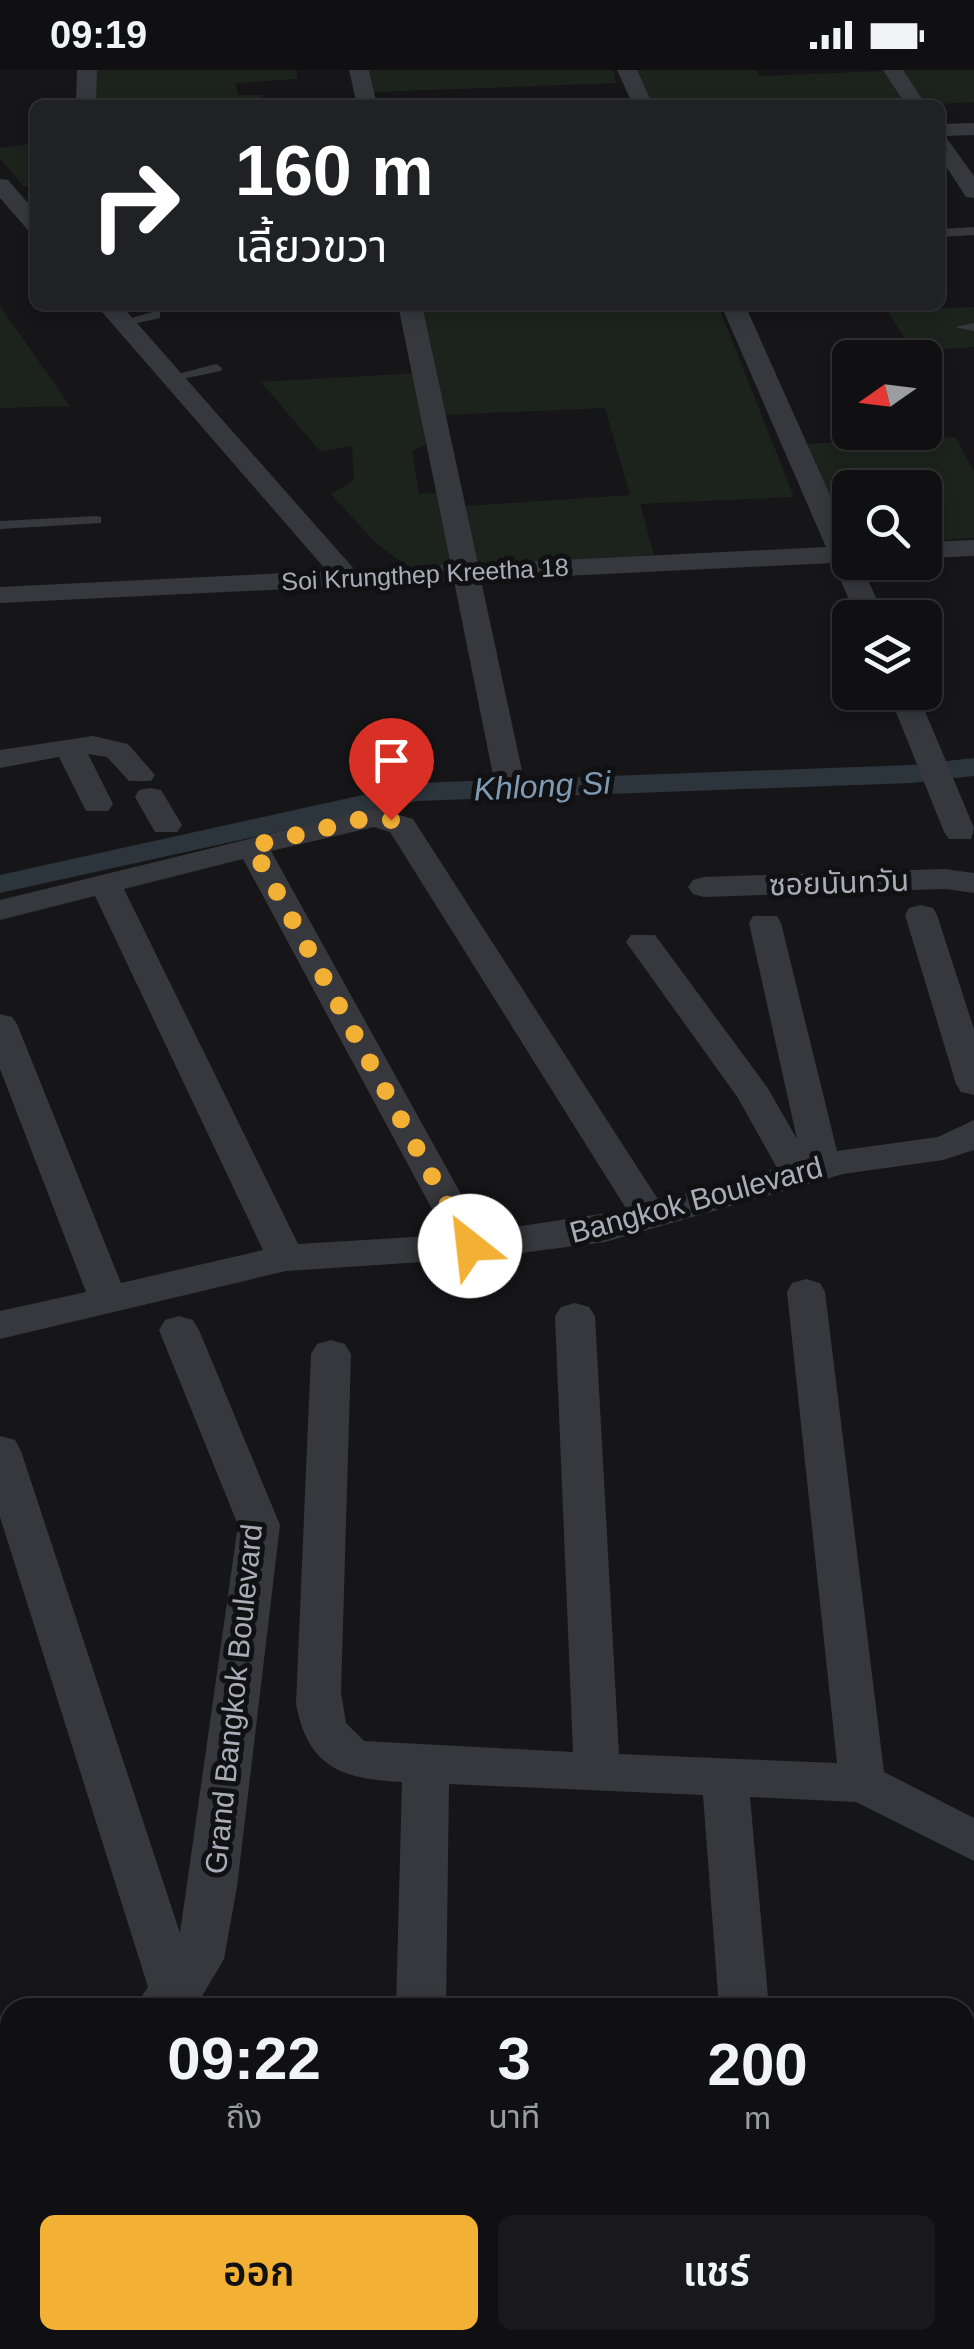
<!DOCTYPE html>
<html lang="th">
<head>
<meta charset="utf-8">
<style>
	:root { --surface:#101012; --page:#19191b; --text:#f1f3f6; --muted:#9c9d9f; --line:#303032; --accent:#f2b134 }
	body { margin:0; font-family:Helvetica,"Noto Sans Thai",sans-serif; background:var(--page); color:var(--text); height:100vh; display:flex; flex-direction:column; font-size:38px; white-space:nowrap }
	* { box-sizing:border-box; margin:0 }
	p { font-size:32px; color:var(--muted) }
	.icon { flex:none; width:55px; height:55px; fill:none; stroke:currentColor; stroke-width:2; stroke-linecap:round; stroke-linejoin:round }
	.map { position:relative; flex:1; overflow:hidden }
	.side { position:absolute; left:0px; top:1928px; width:975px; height:352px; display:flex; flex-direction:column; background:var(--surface); border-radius:30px 30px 0 0; box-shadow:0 5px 15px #0003,0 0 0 2px var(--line) }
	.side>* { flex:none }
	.top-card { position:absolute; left:30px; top:30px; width:915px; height:210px; border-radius:15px; box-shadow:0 5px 15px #0003,0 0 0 2px var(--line); background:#202124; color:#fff; overflow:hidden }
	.needle { width:65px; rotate:256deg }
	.fabs { position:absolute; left:832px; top:270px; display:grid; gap:20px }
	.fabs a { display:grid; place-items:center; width:110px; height:110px; border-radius:15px; background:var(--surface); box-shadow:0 5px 15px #0003,0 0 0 2px var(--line); font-size:50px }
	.pin { position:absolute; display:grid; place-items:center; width:85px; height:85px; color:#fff; margin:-102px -42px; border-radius:50% 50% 50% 0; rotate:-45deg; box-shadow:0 0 10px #0007 }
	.pin .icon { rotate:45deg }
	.me { position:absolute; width:110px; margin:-55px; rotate:331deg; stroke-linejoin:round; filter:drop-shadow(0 0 8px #0008) }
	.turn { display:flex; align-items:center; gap:35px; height:210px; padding:0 40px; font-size:45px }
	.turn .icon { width:130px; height:130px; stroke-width:2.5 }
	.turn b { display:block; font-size:70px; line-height:85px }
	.eta { display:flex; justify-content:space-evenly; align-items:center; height:170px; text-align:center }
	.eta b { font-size:60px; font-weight:600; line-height:70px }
	.action { display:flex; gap:20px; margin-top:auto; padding:20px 40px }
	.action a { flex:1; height:115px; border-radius:15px; background:var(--accent); color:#111; font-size:40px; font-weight:600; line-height:115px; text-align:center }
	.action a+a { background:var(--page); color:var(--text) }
	.status { display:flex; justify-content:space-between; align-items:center; height:70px; padding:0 50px; background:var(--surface); direction:ltr }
	.status svg { height:28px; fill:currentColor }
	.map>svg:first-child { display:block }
	.green { fill:#1c231d }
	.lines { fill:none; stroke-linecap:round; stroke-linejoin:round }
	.canal { fill:#2c353c; fill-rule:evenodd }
	.lane { fill:#37383d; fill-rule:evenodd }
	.street { fill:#37383d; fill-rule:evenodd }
	.route { stroke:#f2b134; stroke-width:18; stroke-dasharray:0 32.4 }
	.labels { text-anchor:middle; stroke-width:10; stroke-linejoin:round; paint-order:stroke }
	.far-street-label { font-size:25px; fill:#a8adb8; stroke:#111113 }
	.street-label { font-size:30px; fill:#a8adb8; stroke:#111113 }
	.water-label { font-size:32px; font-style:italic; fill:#7f9bb3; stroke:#111113 }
</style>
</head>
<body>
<div class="status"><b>09:19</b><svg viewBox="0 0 49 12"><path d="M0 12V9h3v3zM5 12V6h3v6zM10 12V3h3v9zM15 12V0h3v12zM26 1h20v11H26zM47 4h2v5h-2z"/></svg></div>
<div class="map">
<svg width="974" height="2279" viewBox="0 0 974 2279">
	<rect width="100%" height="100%" fill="#161618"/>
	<g class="green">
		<path d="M93,0H297V9L235,13L238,25H263L261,35H92Z"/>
		<path d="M369,0H613L616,13L374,22Z"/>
		<path d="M631,0H756L760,6L884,1L906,35H648Z"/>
		<path d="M902,0H974V32L924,35Z"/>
		<path d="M35,73V115L24,117L0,88V78Z"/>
		<path d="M418,235H718L794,427L640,434L654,485L475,495L466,436L630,425L605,338L443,345Z"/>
		<path d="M0,236L70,336L0,338Z"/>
		<path d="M974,237V277L913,281L887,240Z"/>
		<path d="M418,303L432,372L412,381L419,424L442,422L458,496L408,497L376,473L331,424L354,410L352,376L320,381L261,312Z"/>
		<path d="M955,367L974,401V468L925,471V418H850V471L803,374Z"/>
		<path d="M965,2128H974V2279H0V2235H10V2270H965Z"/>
	</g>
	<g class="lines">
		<path class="canal" d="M974,688V706L911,713L417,731L0,823V805L417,713L911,695Z"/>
		<g class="lane">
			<path d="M974,157V165L940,167V159Z"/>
			<path d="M156,241L160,242V248L123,256L117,252Z"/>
			<path d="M974,253V261L955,257Z"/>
			<path d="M216,294L222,298L221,301L172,311L166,307Z"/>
			<path d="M96,446L101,447V453L0,459V451Z"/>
			<rect x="0" y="2160" width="10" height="28"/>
		</g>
		<g class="street">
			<path d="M77,0H97L96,35H76Z"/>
			<path d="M349,0H369L377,35H357Z"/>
			<path d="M617,0H637L653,35H633Z"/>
			<path d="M883,0H903L926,35H906Z"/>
			<path d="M974,53V65L945,66L974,106V128L966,127L940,87V54Z"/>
			<path d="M0,109L8,110L35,141V161L27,159L0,128Z"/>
			<path d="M96,235H121L355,500L451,495L398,235H422L478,494L826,477L721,235H745L850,470V492H860L885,548H857L833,493L481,510L524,710L520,717H498L494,710L454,511L0,533V517L327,501Z"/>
			<path d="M974,470V486L925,488V472Z"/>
			<path d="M888,622H917L974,758L971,769H949L944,762Z"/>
			<path d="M93,666L128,674L155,705L151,711H129L107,687L88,684L113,734L108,741H86L59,687L0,698V680Z"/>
			<path d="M150,718L161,720L182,755L177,762H155L135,727L139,720Z"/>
			<path d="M376,738L413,749L659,1131L777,1098L738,1028L626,872L631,865H655L767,1017L797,1069L749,853L753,846H777L781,853L837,1081L938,1067L974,1050V1080L943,1090L843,1104L605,1172L483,1188L286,1201L0,1269V1241L86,1222L0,999V944L12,947L17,954L121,1213L263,1180L95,826L0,850V830ZM374,757L390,762L627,1140L482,1162L271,781ZM243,789L446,1165L298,1174L124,819Z"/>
			<path d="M945,799L974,803V823L945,819L704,827L693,824L688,817L693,810L704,807Z"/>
			<path d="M921,835L933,838L937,845L974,959V1025L961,1022L956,1014L905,845L909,838Z"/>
			<path d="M806,1209L820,1213L825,1222L884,1702L974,1748V1791L856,1732L750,1727L769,1938H719L703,1725L449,1714L446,1938H396L402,1712C344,1709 308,1699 296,1634L311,1284L317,1274L331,1270L345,1274L351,1284L341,1622L346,1653L364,1671L573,1682L555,1246L561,1237L575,1233L589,1237L595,1246L619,1684L837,1693L787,1222L792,1213Z"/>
			<path d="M179,1246L193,1250L199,1260L280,1455L237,1817L224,1889L195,1938H134L148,1917L0,1447V1366L15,1370L21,1381L180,1863L238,1455L159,1260L165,1250Z"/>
			<rect x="0" y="1974" width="10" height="46"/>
		</g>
	</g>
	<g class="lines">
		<path class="route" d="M391,750L362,749L252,776L470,1176"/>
	</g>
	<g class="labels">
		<g class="far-street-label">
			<text transform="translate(425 504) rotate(-3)" y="9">Soi Krungthep Kreetha 18</text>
		</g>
		<g class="street-label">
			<text transform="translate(839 813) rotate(-2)" y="10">ซอยนันทวัน</text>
			<text transform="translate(696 1130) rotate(-15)" y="10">Bangkok Boulevard</text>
			<text transform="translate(234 1629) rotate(-84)" y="10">Grand Bangkok Boulevard</text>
		</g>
		<g class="water-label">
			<text transform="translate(542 716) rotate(-3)" y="11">Khlong Si</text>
		</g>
	</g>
</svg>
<div class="fabs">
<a><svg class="needle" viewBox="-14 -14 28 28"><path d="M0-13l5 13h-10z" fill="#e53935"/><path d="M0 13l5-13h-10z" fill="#9c9d9f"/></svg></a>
<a><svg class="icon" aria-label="search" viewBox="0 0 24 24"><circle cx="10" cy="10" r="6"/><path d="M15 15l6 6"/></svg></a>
<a><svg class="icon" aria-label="layers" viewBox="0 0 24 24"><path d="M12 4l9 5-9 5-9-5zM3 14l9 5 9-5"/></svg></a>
</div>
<div class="pin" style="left:391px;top:750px;background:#d93025"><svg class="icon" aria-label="arrive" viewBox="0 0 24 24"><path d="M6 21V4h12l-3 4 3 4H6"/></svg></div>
<svg class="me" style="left:470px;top:1176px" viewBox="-20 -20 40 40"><circle r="19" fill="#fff"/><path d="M0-13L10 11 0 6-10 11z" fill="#f2b134"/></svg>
<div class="top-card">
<div class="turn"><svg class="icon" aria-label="right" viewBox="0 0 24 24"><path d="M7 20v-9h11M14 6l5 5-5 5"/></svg><div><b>160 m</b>เลี้ยวขวา</div></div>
</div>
<section class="side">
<div class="eta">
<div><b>09:22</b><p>ถึง</p></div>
<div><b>3</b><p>นาที</p></div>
<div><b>200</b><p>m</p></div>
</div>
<div class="action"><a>ออก</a><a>แชร์</a></div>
</section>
</div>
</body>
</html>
